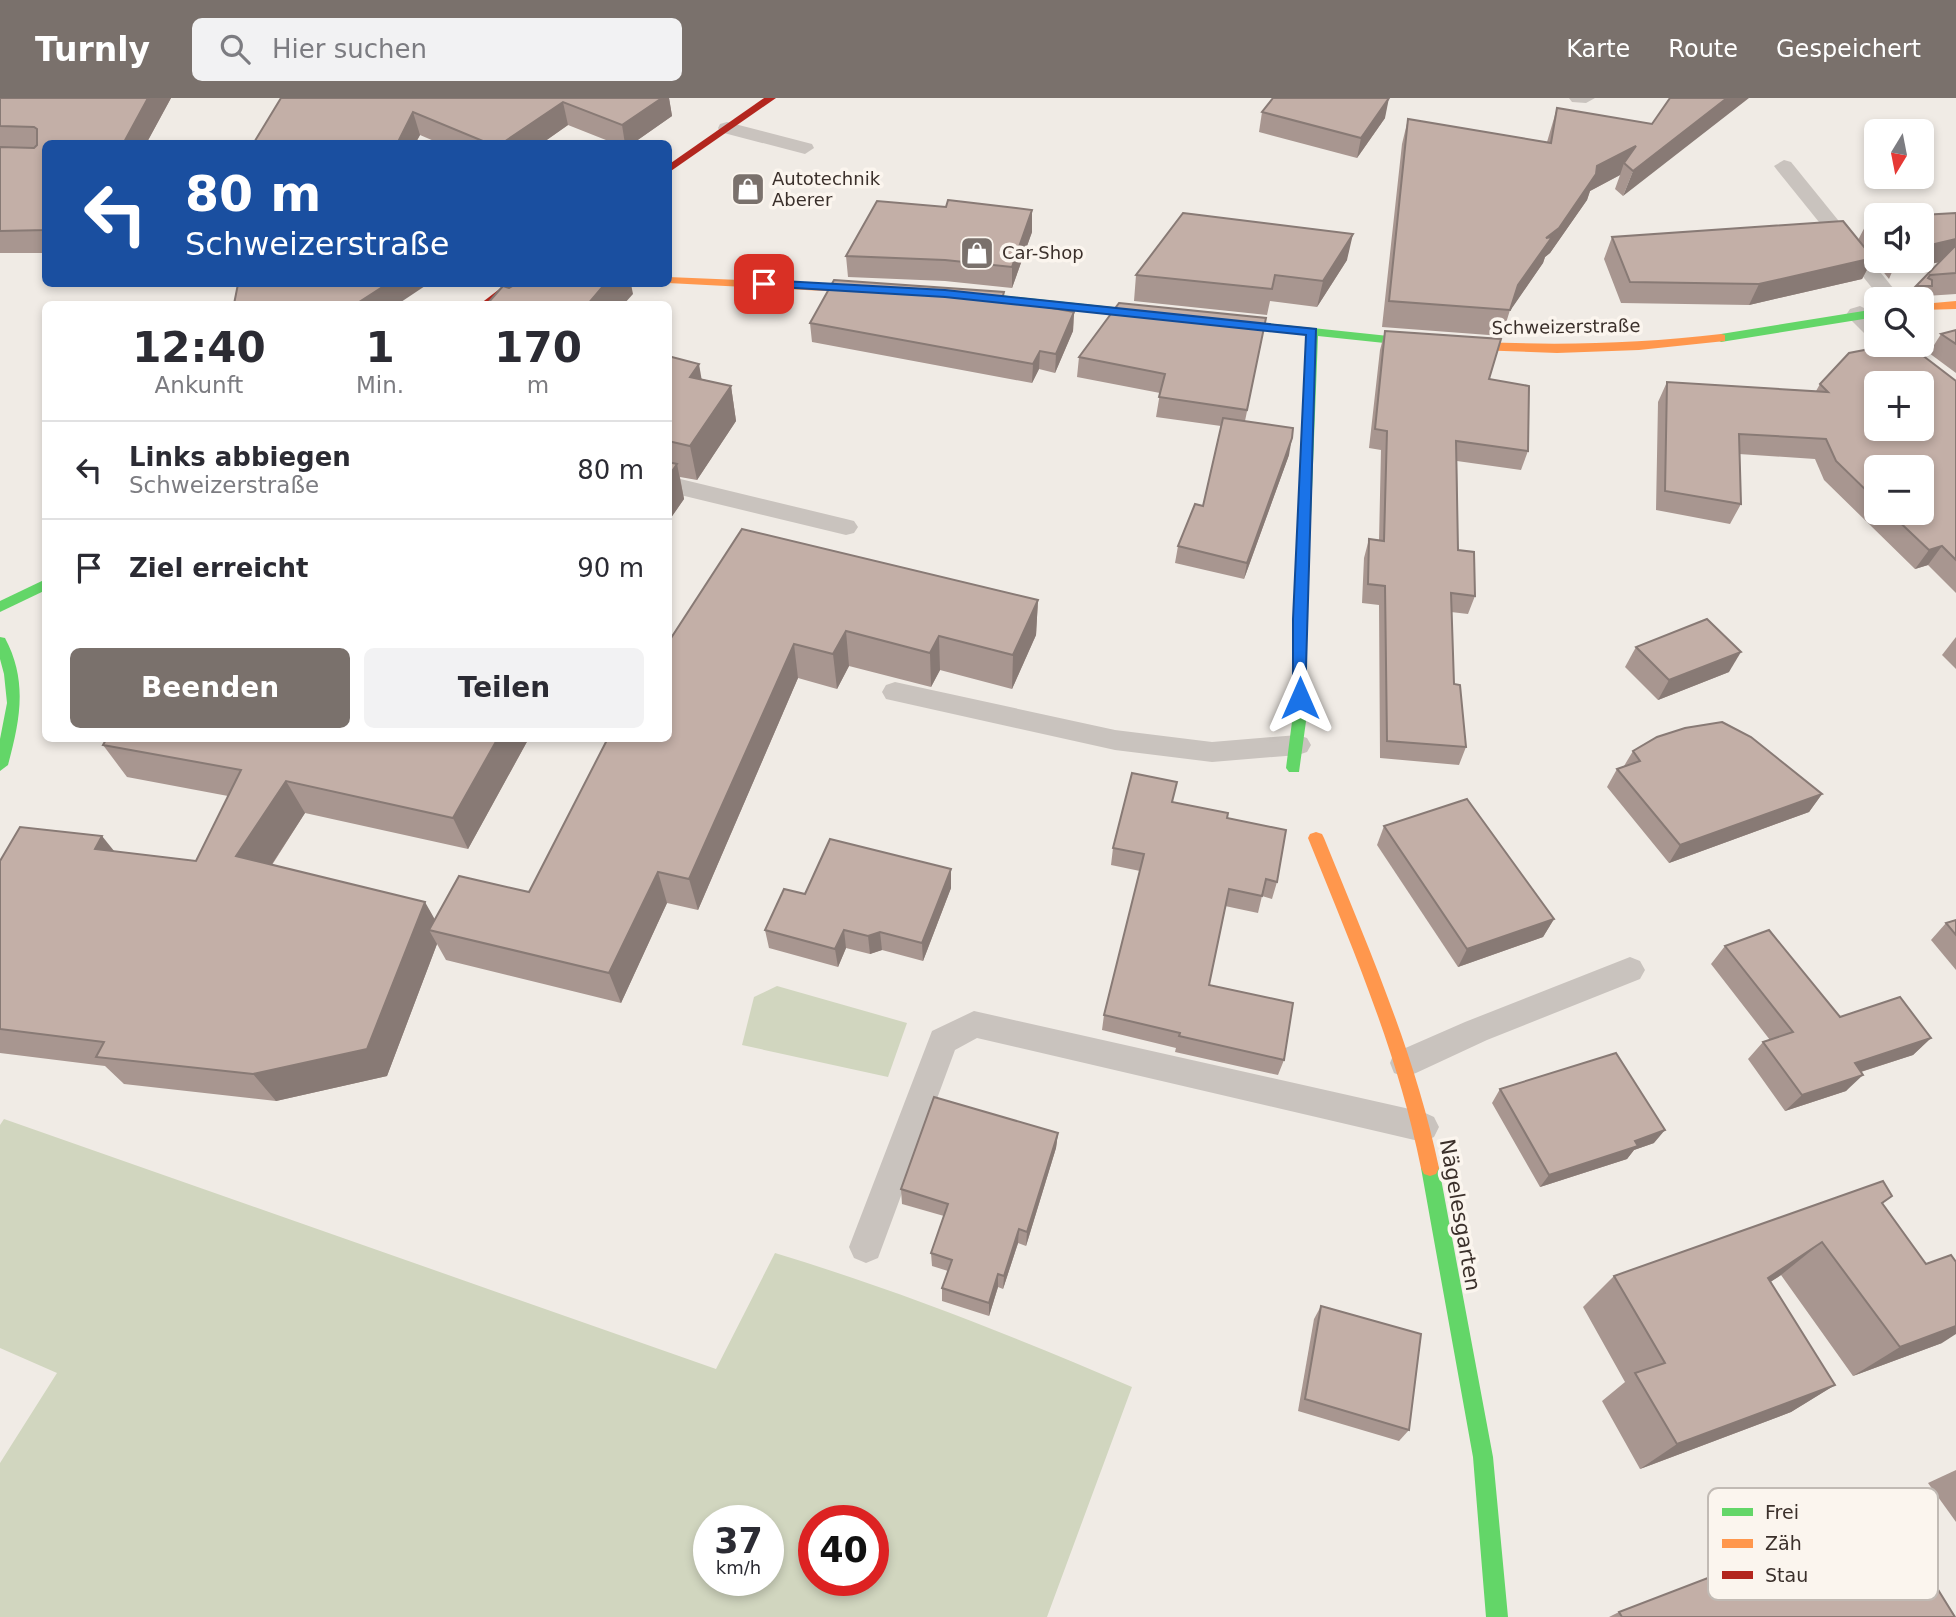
<!DOCTYPE html>
<html lang="de">
<head>
<meta charset="utf-8">
<style>
	:root { --surface:#fff; --page:#f2f2f3; --text:#2b2b33; --muted:#7c7c81; --line:#e1e1e2; --accent:#7a716c }
	body { margin:0; font-family:"DejaVu Sans",sans-serif; background:var(--page); color:var(--text); height:100vh; display:flex; flex-direction:column; font-size:26px; white-space:nowrap }
	* { box-sizing:border-box; margin:0 }
	p { font-size:23px; color:var(--muted) }
	.icon { flex:none; width:38px; height:38px; fill:none; stroke:currentColor; stroke-width:2; stroke-linecap:round; stroke-linejoin:round }
	.map { position:relative; flex:1; overflow:hidden }
	.panel { position:absolute; left:42px; top:203px; width:630px; height:441px; display:flex; flex-direction:column; background:var(--surface); border-radius:10px; box-shadow:0 4px 10px #0003 }
	.panel>* { flex:none }
	.hud { position:absolute; left:42px; top:42px; width:630px; height:147px; border-radius:10px; box-shadow:0 4px 10px #0003; background:#1a4fa0; color:#fff; overflow:hidden }
	.needle { width:46px; rotate:190deg }
	.tools { position:absolute; left:1864px; top:21px; display:grid; gap:14px }
	.tools a { display:grid; place-items:center; width:70px; height:70px; border-radius:10px; background:var(--surface); box-shadow:0 4px 10px #0003; font-size:35px }
	.speed { position:absolute; left:693px; top:1407px; display:flex; gap:14px; font-size:35px; font-weight:700; text-align:center }
	.speed>* { display:grid; place-content:center; width:91px; height:91px; border-radius:50%; background:var(--surface); box-shadow:0 4px 10px #0003; line-height:1 }
	.speed small { font-size:18px; font-weight:400 }
	.speed .limit { border:10px solid #d22; background:#fff; color:#111 }
	.pin { position:absolute; display:grid; place-items:center; width:60px; height:60px; color:#fff; margin:-30px; border-radius:14px; box-shadow:0 4px 10px #0006 }
	.me { position:absolute; width:77px; margin:-38px; rotate:0deg; stroke-linejoin:round; filter:drop-shadow(0 0 5px #0008) }
	.turn { display:flex; align-items:center; gap:24px; height:147px; padding:0 28px; font-size:32px }
	.turn .icon { width:91px; height:91px; stroke-width:2.5 }
	.turn b { display:block; font-size:49px; line-height:60px }
	.eta { display:flex; justify-content:space-evenly; align-items:center; height:119px; text-align:center }
	.eta b { font-size:42px; font-weight:600; line-height:49px }
	.button { display:flex; gap:14px; margin-top:auto; padding:14px 28px }
	.button a { flex:1; height:80px; border-radius:10px; background:var(--accent); color:#fff; font-size:28px; font-weight:600; line-height:80px; text-align:center }
	.button a+a { background:var(--page); color:var(--text) }
	ul { padding:0; list-style:none }
	li { display:flex; align-items:center; gap:21px; height:98px; padding:0 28px; border-top:2px solid var(--line) }
	li div { flex:1 }
	li b { display:block; font-size:26px }
	li em { font-style:normal }
	header { display:flex; align-items:center; gap:42px; box-sizing:border-box; height:98px; padding:0 35px; background:var(--accent); color:#fff }
	header strong { font-size:33px }
	nav { display:flex; gap:38px; margin-inline-start:auto; font-size:24px }
	.search { width:490px; height:63px; background:var(--page); display:flex; align-items:center; gap:18px; box-sizing:border-box; padding:0 24px; border-radius:10px; color:var(--muted); font-size:26px }
	.map>svg:first-child { display:block }
	.green { fill:#d1d6bf; fill-rule:evenodd }
	.lines { fill:none; stroke-linecap:round; stroke-linejoin:round }
	.lane { fill:#c9c3be; fill-rule:evenodd }
	.street { fill:#c9c3be; fill-rule:evenodd }
	.fast { fill:#63d668; fill-rule:evenodd }
	.slow { fill:#ff974d; fill-rule:evenodd }
	.jam { fill:#b3261e; fill-rule:evenodd }
	.wall { fill:#a89690; fill-rule:evenodd }
	.shaded-wall { fill:#887a75 }
	.building { fill:#c3afa7; stroke:#887a75; stroke-width:2; fill-rule:evenodd }
	.route { fill:#1a73e8; stroke:#114b97; stroke-width:2 }
	.labels { text-anchor:middle; stroke-width:7; stroke-linejoin:round; paint-order:stroke }
	.far-poi-label { font-size:18px; fill:#3b302b; stroke:#fbf5ee; text-anchor:start }
	.far-street-label { font-size:18px; fill:#3b302b; stroke:#fbf5ee }
	.street-label { font-size:21px; fill:#3b302b; stroke:#fbf5ee }
	.key { fill:#fbf5ee; stroke:#c1bab4; stroke-width:2 }
	.key-label { font-size:19px; fill:#3b302b }
</style>
</head>
<body>
<header>
<strong>Turnly</strong>
<div class="search"><svg class="icon" aria-label="search" viewBox="0 0 24 24"><circle cx="10" cy="10" r="6"/><path d="M15 15l6 6"/></svg>Hier suchen</div>
<nav><a>Karte</a><a>Route</a><a>Gespeichert</a></nav>
</header>
<div class="map">
<svg width="1956" height="1519" viewBox="0 0 1956 1519">
	<rect width="100%" height="100%" fill="#f0ebe5"/>
	<g class="green">
		<path d="M777,888L907,925L888,979L742,947L754,899Z"/>
		<path d="M4,1021L716,1271L775,1155C897,1192 1016,1239 1132,1289L1047,1519H0V1365L57,1275L0,1250V1027ZM709,1423H768V1482H709ZM814,1423H873V1482H814Z"/>
	</g>
	<g class="lines">
		<g class="lane">
			<path d="M1569,0H1595L1586,5L1572,4Z"/>
			<path d="M727,24L812,46L814,50L805,56L720,34L718,30L720,26Z"/>
			<path d="M1784,62L1791,64L1902,201H1881L1777,72L1774,68Z"/>
			<path d="M668,378L846,421L854,423L858,429L854,435L846,437L668,394Z"/>
			<path d="M895,584L1115,632L1212,644L1298,637L1307,640L1311,647L1307,654L1298,657L1212,664L1115,652L886,601L882,594L886,587Z"/>
			<path d="M1630,859L1640,863L1645,872L1640,881L1487,942L1416,975L1405,979L1394,975L1390,965L1394,955L1465,924Z"/>
			<path d="M974,913L1423,1014L1434,1019L1439,1029L1434,1039L1423,1044L977,940L955,952L878,1160L866,1165L854,1160L849,1149L932,933Z"/>
		</g>
		<path class="street" d="M1860,208L1876,216V240L1866,237L1846,217L1850,211Z"/>
		<g class="fast">
			<path d="M952,192L1398,239L1400,242L1394,246L1318,238L1307,521V616L1299,674H1289L1286,670L1293,616V521L1306,237L948,198V194Z"/>
			<path d="M1876,211V219L1721,244L1715,240L1721,236Z"/>
			<path d="M46,481V492L0,514V503Z"/>
			<path d="M0,539L5,540C28,583 20,622 8,667L0,673V641L7,605L4,576L0,561Z"/>
			<path d="M1430,1062L1436,1064L1439,1070L1493,1359L1508,1519H1486L1473,1359L1421,1070L1424,1064Z"/>
		</g>
		<g class="slow">
			<path d="M668,179L882,188L888,192L882,196L668,185Z"/>
			<path d="M1956,203V211L1922,212V206Z"/>
			<path d="M1721,236L1725,237V243L1639,252L1557,255L1475,252L1394,246L1388,242L1394,238C1504,248 1612,249 1721,236Z"/>
			<path d="M1316,734L1322,736L1324,740C1368,849 1415,955 1439,1070L1436,1076L1430,1078L1424,1076L1421,1070C1398,955 1352,849 1308,740L1310,736Z"/>
		</g>
		<g class="jam">
			<path d="M764,0H776L668,75V67Z"/>
			<path d="M506,186H519L493,206H480Z"/>
		</g>
	</g>
	<g class="wall">
		<path d="M0,0H171L146,46H46V155H0Z"/>
		<path d="M281,0H669L672,18L632,46H616L568,27L541,46H441L420,37L415,46H253Z"/>
		<path d="M1557,10L1652,26L1623,98L1615,91L1620,77L1590,93L1587,102L1550,155L1545,159L1543,165L1510,212L1502,238L1382,229L1402,46L1408,21L1547,44Z"/>
		<path d="M1262,14L1385,20L1357,60L1259,34Z"/>
		<path d="M946,109L1032,112V134L1012,190L945,183L848,179L846,158Z"/>
		<path d="M1956,115V196L1926,198L1922,206V201H1908L1916,188L1940,164L1892,174L1889,181L1873,161L1862,181L1749,207L1621,205L1604,161L1612,139L1858,142L1869,121L1876,120V163H1922Z"/>
		<path d="M1347,162L1317,209L1270,203L1267,217L1134,203L1136,177Z"/>
		<path d="M1004,201L1074,214L1073,233L1055,275L1039,271L1032,285L812,244L810,225Z"/>
		<path d="M1956,232V275L1929,255L1941,236Z"/>
		<path d="M1385,233L1489,281L1528,353L1521,372L1457,363L1458,452L1475,498L1468,516L1451,514L1454,586L1466,649L1459,667L1380,660L1379,507L1362,505L1364,460L1369,441L1379,443L1381,352L1369,350L1380,252Z"/>
		<path d="M1262,240L1245,323L1289,357L1244,481L1175,465L1178,448L1203,408L1221,328L1156,319L1160,295L1077,279L1079,259Z"/>
		<path d="M668,258L702,281L731,288L736,323L697,382L680,379L684,401L668,424Z"/>
		<path d="M1956,283V495L1928,467L1915,471L1824,382L1815,361L1739,356L1741,406L1730,426L1656,412L1658,304L1667,284L1816,293L1820,286ZM1876,369L1922,415H1876Z"/>
		<path d="M1038,502L1036,537L1012,591L940,572L931,589L849,568L837,591L798,580L698,812L667,805L621,905L446,862L437,846L387,978L276,1003L124,986L105,968L0,955V763L115,754L196,763L228,698L127,679L103,647L529,640L468,751L305,715L272,767L435,822L529,794L671,540Z"/>
		<path d="M1956,539V571L1942,557Z"/>
		<path d="M1636,549L1729,574L1658,602L1625,569Z"/>
		<path d="M1633,653L1822,696L1809,714L1669,765L1607,689L1617,671L1624,668Z"/>
		<path d="M1173,704L1227,720L1277,784L1272,801L1262,798L1258,815L1225,808L1209,887L1284,962L1278,977L1175,954L1176,950L1102,932L1104,917L1140,773L1111,767L1113,750Z"/>
		<path d="M1384,728L1554,821L1543,839L1458,869L1377,747Z"/>
		<path d="M951,790L923,863L882,852L870,856L846,850L838,869L769,850L765,832L805,796Z"/>
		<path d="M1956,822V872L1931,842L1946,825Z"/>
		<path d="M1725,848L1840,919L1931,940L1913,957L1861,974L1846,993L1785,1013L1748,961L1763,944L1770,942L1711,866Z"/>
		<path d="M1500,991L1654,1045L1634,1052L1627,1061L1540,1089L1492,1005Z"/>
		<path d="M1058,1035L1056,1050L1026,1148L1018,1145L1003,1191L998,1189L989,1218L942,1203V1190L948,1173L932,1168L931,1155L944,1118L902,1106L901,1091Z"/>
		<path d="M1892,1098L1883,1105L1942,1245L1853,1278L1781,1177L1770,1184L1835,1287L1791,1314L1640,1371L1602,1303L1625,1284L1583,1209L1614,1178Z"/>
		<path d="M1321,1208L1409,1332L1399,1343L1298,1313L1314,1221Z"/>
		<path d="M1956,1372V1424L1928,1385Z"/>
		<path d="M1619,1514L1955,1519H1609Z"/>
	</g>
	<g class="shaded-wall">
		<path d="M148,0H171L146,46H123Z"/>
		<path d="M662,0H669L672,18L632,46H625L622,27Z"/>
		<path d="M1389,0L1385,20L1357,60L1361,40Z"/>
		<path d="M1727,0H1749L1623,98L1633,73Z"/>
		<path d="M563,4L568,27L541,46H501Z"/>
		<path d="M413,14L420,37L415,46H397Z"/>
		<path d="M1636,48L1624,65L1620,77L1590,93L1587,102L1550,155L1545,159L1543,165L1510,213L1518,187L1546,140L1597,68Z"/>
		<path d="M1032,112V134L1012,190V169Z"/>
		<path d="M1353,136L1347,162L1317,209L1323,183Z"/>
		<path d="M1956,141V149L1949,162L1892,174L1899,163H1922V149Z"/>
		<path d="M1873,160L1862,181L1749,207L1759,186Z"/>
		<path d="M387,186H428L398,206H356Z"/>
		<path d="M605,186H631L633,196L624,206H588Z"/>
		<path d="M1074,214L1073,233L1055,275L1056,256Z"/>
		<path d="M1040,253L1039,271L1032,285L1033,266Z"/>
		<path d="M699,266L705,301L690,279Z"/>
		<path d="M731,288L736,323L697,382L690,348Z"/>
		<path d="M1292,340L1289,357L1244,481L1247,465Z"/>
		<path d="M677,366L684,401L668,424V379Z"/>
		<path d="M1942,448L1928,467L1915,471L1929,452Z"/>
		<path d="M1038,502L1036,537L1012,591L1013,557Z"/>
		<path d="M846,533L849,568L837,591L833,556Z"/>
		<path d="M939,538L940,572L931,589L930,555Z"/>
		<path d="M794,546L798,580L698,812L689,781Z"/>
		<path d="M1741,554L1729,574L1658,602L1669,582Z"/>
		<path d="M498,640H529L468,751L453,720Z"/>
		<path d="M286,683L305,715L257,789L236,758Z"/>
		<path d="M1822,696L1809,714L1669,765L1680,747Z"/>
		<path d="M102,738L127,769L95,751Z"/>
		<path d="M951,771V790L923,863L922,845Z"/>
		<path d="M658,774L667,805L621,905L609,875Z"/>
		<path d="M425,804L442,834L429,832L437,846L387,978L276,1003L253,976Z"/>
		<path d="M1554,821L1543,839L1458,869L1467,851Z"/>
		<path d="M844,832L846,850L838,869L835,851Z"/>
		<path d="M880,834L882,852L870,856L868,838Z"/>
		<path d="M1931,940L1913,957L1838,981L1855,965Z"/>
		<path d="M1863,977L1846,993L1785,1013L1802,997Z"/>
		<path d="M1665,1032L1654,1045L1634,1052L1627,1061L1540,1089L1549,1077L1635,1043Z"/>
		<path d="M1058,1035L1056,1050L1026,1148L1027,1134Z"/>
		<path d="M1019,1131L1018,1145L1003,1191L1004,1178Z"/>
		<path d="M1822,1144L1781,1177L1729,1211L1768,1180Z"/>
		<path d="M998,1176V1189L989,1218V1205Z"/>
		<path d="M1956,1228V1236L1942,1245L1853,1278L1900,1249Z"/>
		<path d="M1835,1287L1791,1314L1640,1371L1677,1346Z"/>
	</g>
	<g class="building">
		<path d="M0,0H148L123,46H46V132L0,133V49L34,50L37,47V31L34,29L0,28Z"/>
		<path d="M281,0H662L622,27L563,4L501,46H490L413,14L397,46H253Z"/>
		<path d="M1273,0H1389L1361,40L1262,14Z"/>
		<path d="M1670,0H1727L1633,73L1624,65L1636,48L1597,68L1596,76L1559,130L1546,140L1552,139L1518,187L1510,212L1389,203L1408,21L1551,45L1557,10L1652,26Z"/>
		<path d="M948,102L1032,112L1012,169L945,162L846,158L877,103L946,109Z"/>
		<path d="M1183,115L1353,136L1323,183L1275,177L1272,191L1136,177Z"/>
		<path d="M1956,115V141L1922,149V117Z"/>
		<path d="M1876,120V129L1869,121Z"/>
		<path d="M1843,123L1873,160L1759,186L1630,184L1612,139Z"/>
		<path d="M1956,147V175L1930,177L1928,180L1932,182V188H1916Z"/>
		<path d="M834,182L1004,194L1002,201L1074,214L1056,256L1040,253L1033,266L810,225Z"/>
		<path d="M238,186H387L356,206H234Z"/>
		<path d="M516,186H605L588,206H487L503,188L509,190Z"/>
		<path d="M1119,205L1266,220L1247,312L1159,299L1165,276L1079,259Z"/>
		<path d="M1956,232V246L1941,236Z"/>
		<path d="M1385,233L1501,241L1489,281L1529,288L1528,353L1456,343L1458,452L1474,454L1475,498L1451,495L1454,586L1460,587L1466,649L1387,643L1385,488L1368,486L1369,441L1384,443L1387,333L1375,331Z"/>
		<path d="M1890,247H1909L1956,283V462L1942,448L1929,452L1890,415H1922V369H1876V402L1836,363L1826,341L1739,336L1741,406L1665,393L1667,284L1828,294L1820,286L1849,255ZM1876,285H1922V331H1876Z"/>
		<path d="M668,258L699,266L690,279L731,288L690,348L668,343Z"/>
		<path d="M1223,320L1293,330L1292,340L1247,465L1178,448L1195,406L1203,408Z"/>
		<path d="M668,364L677,366L668,379Z"/>
		<path d="M742,431L1038,502L1013,557L939,538L930,555L846,533L833,556L794,546L689,781L658,774L609,875L429,832L459,778L529,794L608,640H668V540H671Z"/>
		<path d="M1707,521L1741,554L1669,582L1636,549Z"/>
		<path d="M1722,624L1751,639L1822,696L1680,747L1617,671L1640,663L1633,653L1657,639L1685,630Z"/>
		<path d="M107,640H498L453,720L286,683L236,758L425,804L367,951L253,976L96,959L104,944L0,931V763L20,729L102,738L95,751L196,763L241,672L103,647Z"/>
		<path d="M1132,675L1177,684L1172,704L1228,715L1227,720L1286,732L1277,784L1266,781L1262,798L1229,791L1209,887L1293,905L1284,962L1179,938L1180,935L1104,917L1144,756L1113,750Z"/>
		<path d="M1467,701L1554,821L1467,851L1384,728Z"/>
		<path d="M830,741L951,771L922,845L880,834L868,838L844,832L835,851L765,832L784,791L805,796Z"/>
		<path d="M1956,822V837L1946,825Z"/>
		<path d="M1769,832L1840,919L1900,899L1931,940L1855,965L1863,977L1802,997L1763,944L1793,934L1725,848Z"/>
		<path d="M1616,955L1665,1032L1635,1043L1638,1048L1549,1077L1500,991Z"/>
		<path d="M934,999L1058,1035L1027,1134L1019,1131L1004,1178L998,1176L989,1205L942,1190L952,1162L931,1155L948,1106L901,1091Z"/>
		<path d="M1883,1083L1892,1098L1882,1105L1926,1166L1951,1157L1956,1164V1228L1900,1249L1822,1144L1768,1180L1835,1287L1677,1346L1635,1275L1665,1265L1614,1178Z"/>
		<path d="M1321,1208L1421,1236L1409,1332L1305,1301Z"/>
		<path d="M1888,1411L1955,1519H1622L1619,1514Z"/>
	</g>
	<path class="route" d="M764,182L945,192L1316,231L1305,604L1300,605L1293,600V521L1306,237L945,199L760,188L758,186Z"/>
	<defs>
		<g id="shop-square" transform="scale(1.75)"><rect x="-9" y="-9" width="18" height="18" rx="4" fill="#7a716c" stroke="#fbf5ee"/><path d="M-5-2.5h2.3a2.7 3.5 0 0 1 5.4 0H5L5.5 6h-11ZM-1.5-2.5h3a1.5 2.3 0 0 0-3 0Z" fill="#fff"/></g>
	</defs>
	<g fill-rule="evenodd">
		<use href="#shop-square" x="748" y="91"/>
		<use href="#shop-square" x="977" y="155"/>
	</g>
	<g class="labels">
		<g class="far-poi-label">
			<text x="772" y="87">Autotechnik<tspan x="772" dy="21">Aberer</tspan></text>
			<text x="1002" y="161">Car-Shop</text>
		</g>
		<g class="far-street-label">
			<text transform="translate(1566 229) rotate(-1)" y="6">Schweizerstraße</text>
		</g>
		<g class="street-label">
			<text transform="translate(1460 1117) rotate(80)" y="7">Nägelesgarten</text>
		</g>
	</g>
	<rect x="1708" y="1390" width="230" height="112" rx="10" class="key"/>
	<rect x="1722" y="1410" width="31" height="8" fill="#63d668"/>
	<rect x="1722" y="1441" width="31" height="9" fill="#ff974d"/>
	<rect x="1722" y="1473" width="31" height="8" fill="#b3261e"/>
	<g class="key-label">
		<text x="1765" y="1421">Frei</text>
		<text x="1765" y="1452">Zäh</text>
		<text x="1765" y="1484">Stau</text>
	</g>
</svg>
<div class="tools">
<a><svg class="needle" viewBox="-14 -14 28 28"><path d="M0-13l5 13h-10z" fill="#e53935"/><path d="M0 13l5-13h-10z" fill="#7c7c81"/></svg></a>
<a><svg class="icon" aria-label="sound" viewBox="0 0 24 24"><path d="M4 9h4l5-4v14l-5-4H4zM17 9q2 3 0 6"/></svg></a>
<a><svg class="icon" aria-label="search" viewBox="0 0 24 24"><circle cx="10" cy="10" r="6"/><path d="M15 15l6 6"/></svg></a>
<a>+</a>
<a>−</a>
</div>
<div class="speed"><div>37<small>km/h</small></div><div class="limit">40</div></div>
<div class="pin" style="left:764px;top:186px;background:#d93025"><svg class="icon" aria-label="arrive" viewBox="0 0 24 24"><path d="M6 21V4h12l-3 4 3 4H6"/></svg></div>
<svg class="me" style="left:1300px;top:600px" viewBox="-20 -20 40 40"><path d="M0-17L14 15 0 8-14 15z" fill="#1a73e8" stroke="#fff" stroke-width="4"/></svg>
<div class="hud">
<div class="turn"><svg class="icon" aria-label="left" viewBox="0 0 24 24"><path d="M17 20v-9H6M10 6l-5 5 5 5"/></svg><div><b>80 m</b>Schweizerstraße</div></div>
</div>
<section class="panel">
<div class="eta">
<div><b>12:40</b><p>Ankunft</p></div>
<div><b>1</b><p>Min.</p></div>
<div><b>170</b><p>m</p></div>
</div>
<ul>
<li><svg class="icon" aria-label="left" viewBox="0 0 24 24"><path d="M17 20v-9H6M10 6l-5 5 5 5"/></svg><div><b>Links abbiegen</b><p>Schweizerstraße</p></div><em>80 m</em></li>
<li><svg class="icon" aria-label="arrive" viewBox="0 0 24 24"><path d="M6 21V4h12l-3 4 3 4H6"/></svg><div><b>Ziel erreicht</b></div><em>90 m</em></li>
</ul>
<div class="button"><a>Beenden</a><a>Teilen</a></div>
</section>
</div>
</body>
</html>
